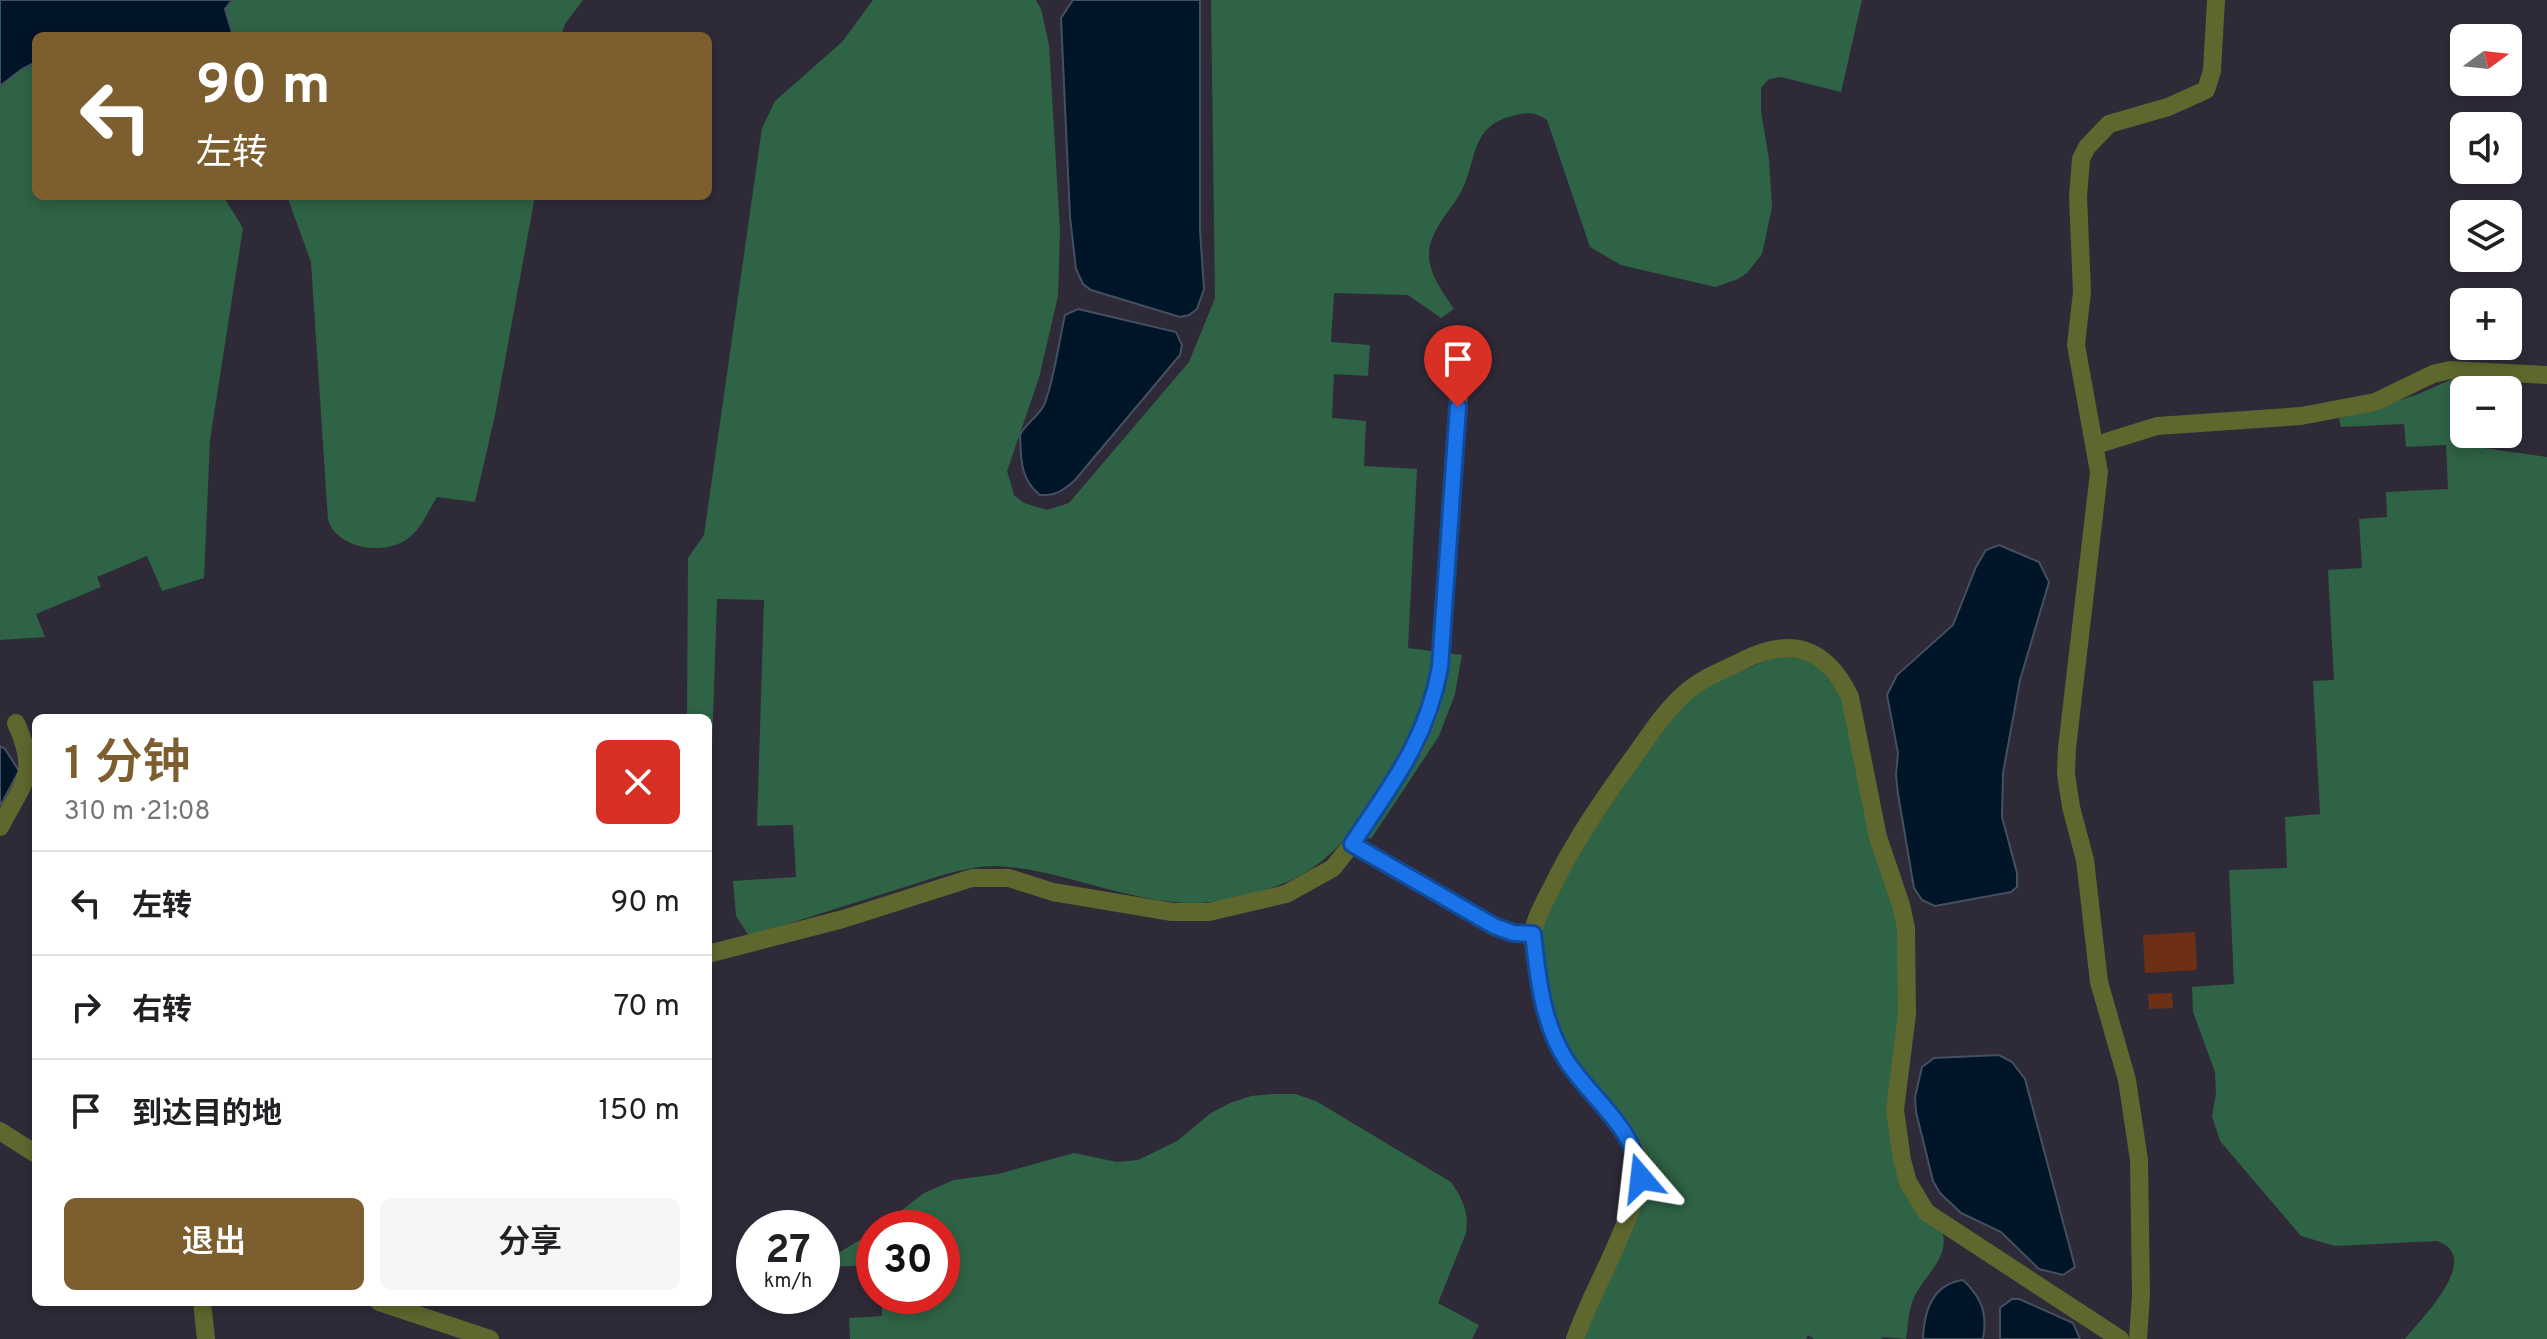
<!DOCTYPE html>
<html lang="zh">
<head>
<meta charset="utf-8">
<style>
	:root { --surface:#fff; --page:#f6f6f6; --text:#202124; --muted:#757577; --line:#e0e0e0; --accent:#7c5e2f }
	body { margin:0; font-family:Overpass,"Noto Sans SC",sans-serif; background:var(--page); color:var(--text); height:100vh; display:flex; flex-direction:column; font-size:30px; white-space:nowrap }
	* { box-sizing:border-box; margin:0 }
	p { font-size:26px; color:var(--muted) }
	.icon { flex:none; width:44px; height:44px; fill:none; stroke:currentColor; stroke-width:2; stroke-linecap:round; stroke-linejoin:round }
	.map { position:relative; flex:1; overflow:hidden }
	.panel { position:absolute; left:32px; top:714px; width:680px; height:592px; display:flex; flex-direction:column; background:var(--surface); border-radius:12px; box-shadow:0 4px 12px #0003 }
	.panel>* { flex:none }
	.top-card { position:absolute; left:32px; top:32px; width:680px; height:168px; border-radius:12px; box-shadow:0 4px 12px #0003; background:#7c5e2f; color:#fff; overflow:hidden }
	.needle { width:52px; rotate:75deg }
	.fabs { position:absolute; left:2450px; top:24px; display:grid; gap:16px }
	.fabs a { display:grid; place-items:center; width:72px; height:72px; border-radius:12px; background:var(--surface); box-shadow:0 4px 12px #0003; font-size:40px }
	.speed { position:absolute; left:736px; top:1210px; display:flex; gap:16px; font-size:40px; font-weight:700; text-align:center }
	.speed>* { display:grid; place-content:center; width:104px; height:104px; border-radius:50%; background:var(--surface); box-shadow:0 4px 12px #0003; line-height:1 }
	.speed small { font-size:20px; font-weight:400 }
	.speed .limit { border:12px solid #d22; background:#fff; color:#111 }
	.pin { position:absolute; display:grid; place-items:center; width:68px; height:68px; color:#fff; margin:-82px -34px; border-radius:50% 50% 50% 0; rotate:-45deg; box-shadow:0 0 8px #0007 }
	.pin .icon { rotate:45deg }
	.me { position:absolute; width:88px; margin:-44px; rotate:343deg; stroke-linejoin:round; filter:drop-shadow(0 0 6px #0008) }
	.turn { display:flex; align-items:center; gap:28px; height:168px; padding:0 32px; font-size:36px }
	.turn .icon { width:104px; height:104px; stroke-width:2.5 }
	.turn b { display:block; font-size:56px; line-height:68px }
	.round { display:grid; place-items:center; flex:none; width:84px; height:84px; border-radius:12px; background:var(--page) }
	.summary { display:flex; align-items:center; justify-content:space-between; height:136px; padding:0 32px }
	h1 { font-size:48px; font-weight:600; line-height:60px; color:var(--accent) }
	.cta { display:flex; gap:16px; margin-top:auto; padding:16px 32px }
	.cta a { flex:1; height:92px; border-radius:12px; background:var(--accent); color:#fff; font-size:32px; font-weight:600; line-height:92px; text-align:center }
	.cta a+a { background:var(--page); color:var(--text) }
	ul { padding:0; list-style:none }
	li { display:flex; align-items:center; gap:24px; height:104px; padding:0 32px; border-top:2px solid var(--line) }
	li div { flex:1 }
	li b { display:block; font-size:30px }
	li em { font-style:normal }
	.map>svg:first-child { display:block }
	.green { fill:#2f6345 }
	.water { fill:#001527; stroke:#435060; stroke-width:2 }
	.building { fill:#6e3014 }
	.lines { fill:none; stroke-linecap:round; stroke-linejoin:round }
	.minor { stroke:#5e672d; stroke-width:18 }
	.route-casing { stroke:#114b97; stroke-width:20 }
	.route { stroke:#1a73e8; stroke-width:14 }
</style>
</head>
<body>
<div class="map">
<svg width="2547" height="1339" viewBox="0 0 2547 1339">
	<rect width="100%" height="100%" fill="#2f2a38"/>
	<g class="green">
		<path d="M232,0H583L565,24L561,36H233L225,9Z"/>
		<path d="M873,0H1036L1041,9L1049,45L1060,231L1058,296L1039,378L1007,471L1014,495L1024,503L1047,510L1069,503L1189,362L1215,298L1211,0H1862L1841,92L1781,77L1769,79L1761,88V112L1769,159L1772,207L1762,254L1747,273L1738,279L1715,287L1621,265L1590,247L1547,120C1534,112 1526,112 1512,116C1472,126 1477,156 1463,188C1453,209 1430,228 1429,254C1429,275 1443,292 1454,309L1441,318L1408,295L1334,293L1331,342L1370,345L1368,376L1334,374L1332,418L1366,421L1364,466L1417,469L1408,648L1462,655L1455,694L1439,736L1371,839L1351,832C1320,868 1295,883 1249,894C1230,899 1213,903 1194,903C1127,903 1061,868 995,866C978,866 962,870 946,874L749,936L736,916L733,881L796,877L793,825L757,826L764,600L717,599L708,867V718H687L688,558L704,535L762,128L775,101L842,42Z"/>
		<path d="M36,62V196H223L243,228L210,440L204,578L162,591L147,556L97,577L101,587L36,614L45,637L0,640V86L22,69Z"/>
		<path d="M287,196H535L495,415L475,502L437,497C429,509 423,525 413,534C396,553 356,552 338,535C333,531 330,525 328,520L311,262Z"/>
		<path d="M2457,377L2475,381V390H2464V434H2476L2477,447L2547,457V1339H2405C2421,1319 2484,1257 2437,1241L2335,1246L2301,1236L2220,1141L2212,1116L2216,1094L2215,1072L2193,1012L2192,987L2234,984L2229,870L2287,868L2285,817L2320,814L2313,681L2334,680L2328,570L2362,568L2359,519L2387,517L2386,492L2448,489L2446,445L2406,447L2404,424L2341,427L2339,418L2416,395Z"/>
		<path d="M1778,655L1814,661L1844,699L1900,928L1896,1161L1942,1231C1951,1258 1922,1277 1913,1300C1908,1312 1908,1327 1906,1339L1883,1337L1881,1339H1814L1808,1335L1806,1339H1582L1648,1178L1571,1056L1547,998L1539,935L1569,866L1667,722L1701,689Z"/>
		<path d="M1273,1094H1295L1316,1101L1451,1182C1463,1199 1469,1212 1466,1233L1438,1303L1479,1325L1472,1339H850L849,1318L882,1316V1296H942V1228H879L924,1193L954,1180L998,1174L1074,1153L1117,1162L1138,1160L1177,1141L1211,1113L1230,1103L1251,1096Z"/>
		<path d="M874,1232V1265L826,1267L831,1257Z"/>
	</g>
	<g class="water">
		<path d="M0,0H232L225,9L233,36H36V62L22,69L0,86Z"/>
		<path d="M1073,0H1200V230L1204,289L1197,309L1189,315L1180,317L1091,290L1083,284L1076,269L1070,217L1061,18Z"/>
		<path d="M1078,309L1176,332L1182,345L1180,355L1075,480C1064,490 1056,496 1040,495C1020,479 1021,459 1020,435C1025,424 1038,417 1044,405C1054,381 1059,341 1065,315Z"/>
		<path d="M1999,545L2039,562L2049,582L2020,680L2003,773L2002,817L2017,873V887L2011,892L1935,906L1922,900L1914,888L1898,794L1896,775L1898,753L1887,695L1897,675L1953,625L1976,567L1986,550Z"/>
		<path d="M0,746L5,749L19,771L0,806Z"/>
		<path d="M1999,1055L2012,1062L2025,1079L2075,1267L2063,1275L2039,1269L2001,1232L1961,1213L1940,1193L1933,1181L1916,1112L1915,1097L1922,1067L1934,1058Z"/>
		<path d="M1963,1280C1981,1297 1988,1313 1983,1339H1923C1924,1311 1933,1284 1963,1280Z"/>
		<path d="M2012,1299H2019L2073,1323L2080,1339H2000V1308Z"/>
	</g>
	<g class="building">
		<path d="M2195,932L2197,970L2145,973L2143,935Z"/>
		<path d="M2172,993L2173,1008L2149,1009L2148,994Z"/>
	</g>
	<g class="lines">
		<g class="minor">
			<path d="M2096,445L2157,426L2301,416L2375,402L2433,374L2450,370L2547,375"/>
			<path d="M0,827C24,781 39,774 16,723"/>
			<path d="M1352,844L1494,926L1513,933L1533,934"/>
			<path d="M708,954L843,919L972,878H1009L1053,892L1172,912H1209L1286,894L1333,868L1352,844L1415,748L1430,712L1440,667L1460,378"/>
			<path d="M0,1131L36,1154"/>
			<path d="M202,1302L206,1339"/>
			<path d="M379,1302L490,1339"/>
			<path d="M1575,1339C1591,1293 1617,1252 1632,1205C1635,1196 1641,1186 1641,1176C1643,1131 1584,1093 1564,1056C1547,1024 1540,993 1536,958C1535,950 1532,941 1533,934C1535,918 1544,903 1551,889C1575,839 1606,795 1638,751C1652,731 1666,710 1684,694C1700,679 1722,671 1742,661C1791,636 1826,647 1850,697L1878,837L1901,905L1906,928L1907,1014L1895,1110L1902,1160L1908,1182L1926,1212L2120,1339"/>
			<path d="M2138,1339L2141,1295L2139,1160L2127,1080L2099,982L2085,860L2071,807L2066,774L2067,748L2099,472L2076,345L2082,292L2078,197L2081,159L2087,147L2109,124L2168,107L2206,90L2212,71L2216,0"/>
		</g>
	</g>
	<g class="lines">
		<g class="route-casing">
			<path id="route" d="M1458,407L1440,667C1427,740 1392,784 1352,844L1494,926L1513,933L1533,934C1538,977 1542,1022 1566,1060C1592,1100 1635,1127 1641,1178"/>
		</g>
		<use href="#route" class="route"/>
	</g>
</svg>
<div class="fabs">
<a><svg class="needle" viewBox="-14 -14 28 28"><path d="M0-13l5 13h-10z" fill="#e53935"/><path d="M0 13l5-13h-10z" fill="#757577"/></svg></a>
<a><svg class="icon" aria-label="sound" viewBox="0 0 24 24"><path d="M4 9h4l5-4v14l-5-4H4zM17 9q2 3 0 6"/></svg></a>
<a><svg class="icon" aria-label="layers" viewBox="0 0 24 24"><path d="M12 4l9 5-9 5-9-5zM3 14l9 5 9-5"/></svg></a>
<a>+</a>
<a>−</a>
</div>
<div class="speed"><div>27<small>km/h</small></div><div class="limit">30</div></div>
<div class="pin" style="left:1458px;top:407px;background:#d93025"><svg class="icon" aria-label="arrive" viewBox="0 0 24 24"><path d="M6 21V4h12l-3 4 3 4H6"/></svg></div>
<svg class="me" style="left:1641px;top:1178px" viewBox="-20 -20 40 40"><path d="M0-17L14 15 0 8-14 15z" fill="#1a73e8" stroke="#fff" stroke-width="4"/></svg>
<div class="top-card">
<div class="turn"><svg class="icon" aria-label="left" viewBox="0 0 24 24"><path d="M17 20v-9H6M10 6l-5 5 5 5"/></svg><div><b>90 m</b>左转</div></div>
</div>
<section class="panel">
<div class="summary"><div><h1>1 分钟</h1><p>310 m · 21:08</p></div><a class="round" style="background:#d93025;color:#fff"><svg class="icon" aria-label="close" viewBox="0 0 24 24"><path d="M6 6l12 12M18 6L6 18"/></svg></a></div>
<ul>
<li><svg class="icon" aria-label="left" viewBox="0 0 24 24"><path d="M17 20v-9H6M10 6l-5 5 5 5"/></svg><div><b>左转</b></div><em>90 m</em></li>
<li><svg class="icon" aria-label="right" viewBox="0 0 24 24"><path d="M7 20v-9h11M14 6l5 5-5 5"/></svg><div><b>右转</b></div><em>70 m</em></li>
<li><svg class="icon" aria-label="arrive" viewBox="0 0 24 24"><path d="M6 21V4h12l-3 4 3 4H6"/></svg><div><b>到达目的地</b></div><em>150 m</em></li>
</ul>
<div class="cta"><a>退出</a><a>分享</a></div>
</section>
</div>
</body>
</html>
